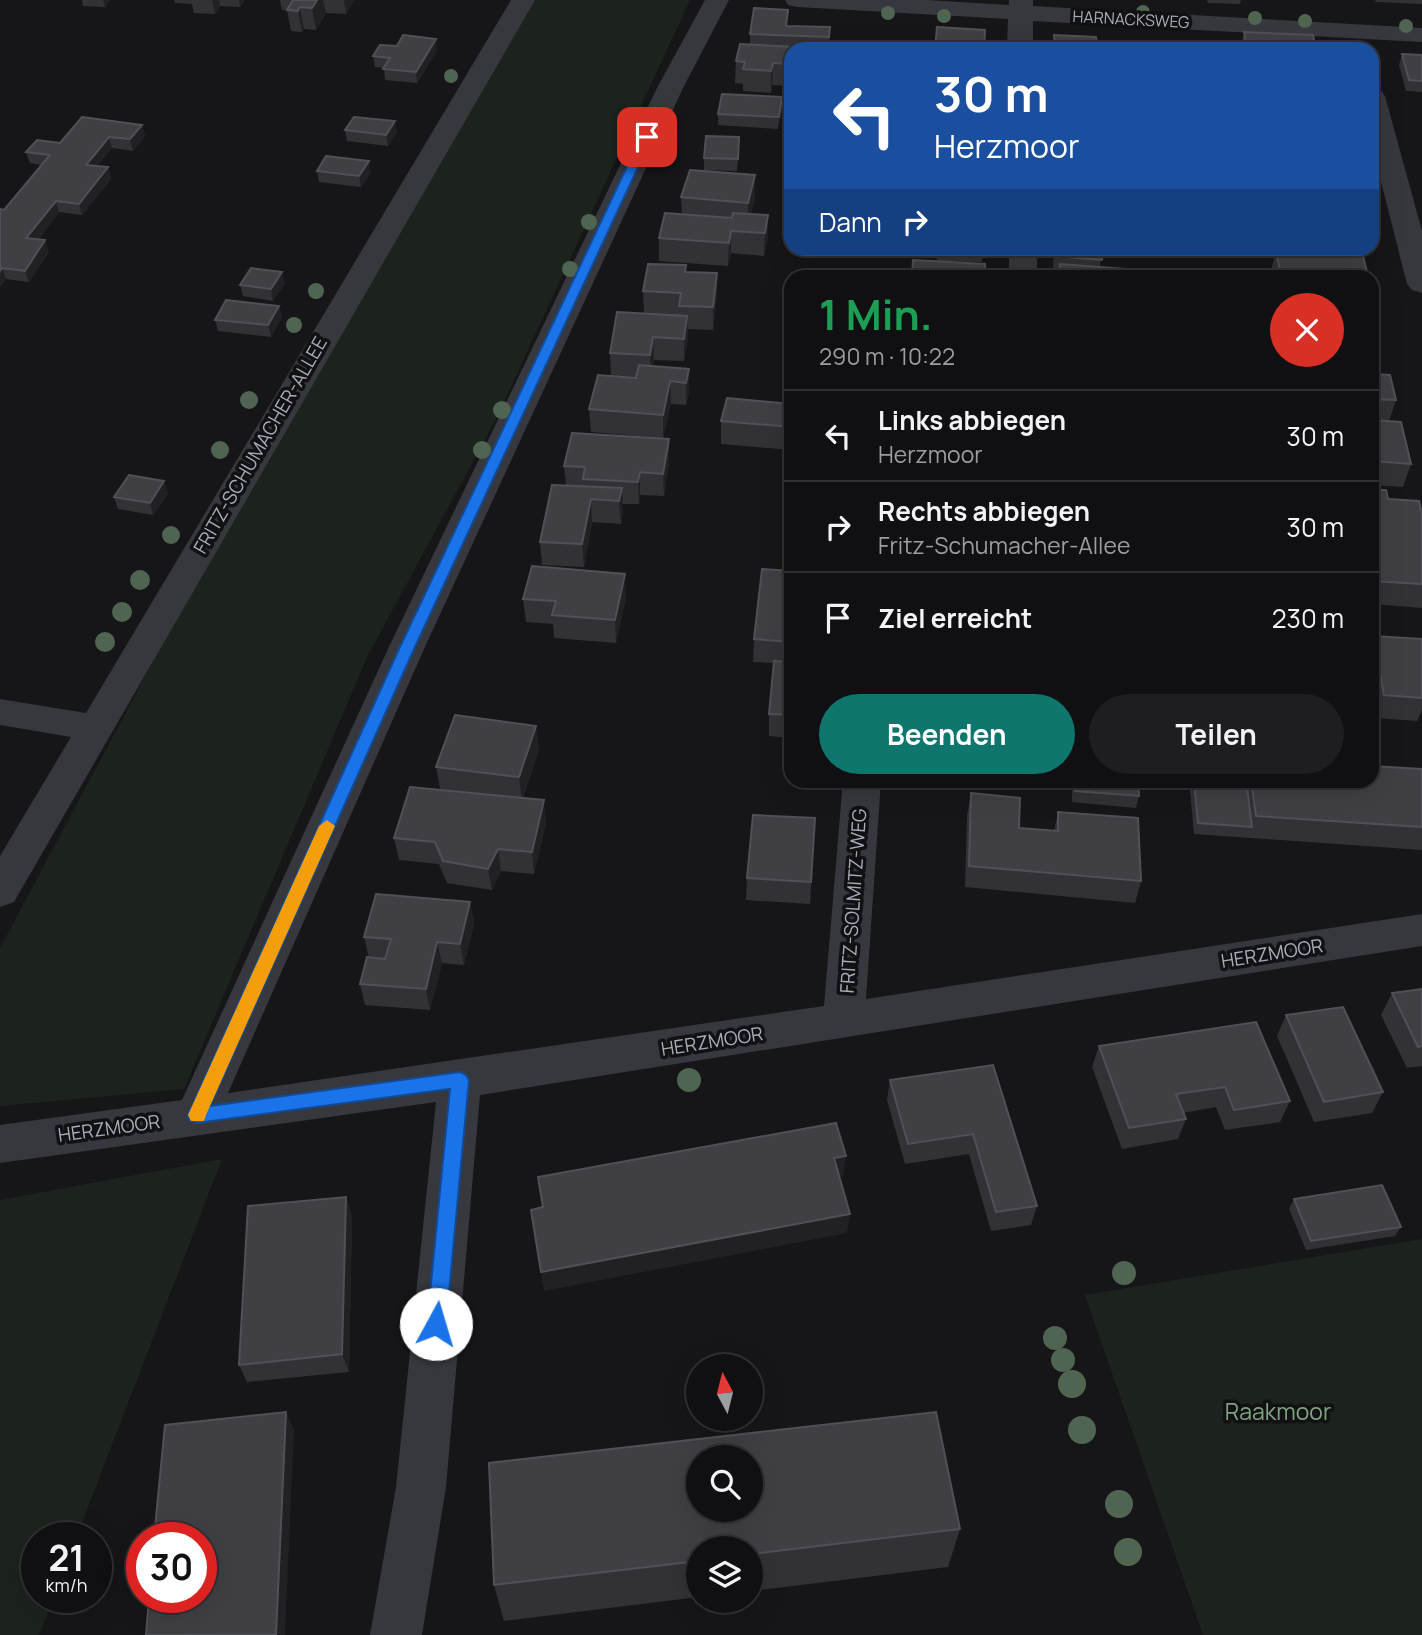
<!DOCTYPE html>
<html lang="de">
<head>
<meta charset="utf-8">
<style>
	:root { --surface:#101012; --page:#1e1e20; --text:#f1f3f6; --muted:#9c9d9f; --line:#303032; --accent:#0f766e }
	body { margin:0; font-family:Manrope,sans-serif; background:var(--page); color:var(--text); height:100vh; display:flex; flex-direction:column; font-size:26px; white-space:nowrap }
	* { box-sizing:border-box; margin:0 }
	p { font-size:23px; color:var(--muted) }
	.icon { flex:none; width:38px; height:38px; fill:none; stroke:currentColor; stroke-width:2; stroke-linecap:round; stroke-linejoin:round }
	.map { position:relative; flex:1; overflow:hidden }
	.details { position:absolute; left:784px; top:270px; width:595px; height:518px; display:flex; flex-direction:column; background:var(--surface); border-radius:21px; box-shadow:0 7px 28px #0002,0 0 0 2px var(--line) }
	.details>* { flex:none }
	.guide { position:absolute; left:784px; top:42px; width:595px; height:214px; border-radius:21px; box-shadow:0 7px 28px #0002,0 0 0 2px var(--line); background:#1a4fa0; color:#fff; overflow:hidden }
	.needle { width:46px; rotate:353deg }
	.tools { position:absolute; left:686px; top:1354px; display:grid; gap:14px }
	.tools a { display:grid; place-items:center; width:77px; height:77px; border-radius:50%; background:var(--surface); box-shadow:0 7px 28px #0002,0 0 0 2px var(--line); font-size:35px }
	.speed { position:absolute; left:21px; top:1522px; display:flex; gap:14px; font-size:35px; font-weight:700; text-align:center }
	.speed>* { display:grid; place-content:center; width:91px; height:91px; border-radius:50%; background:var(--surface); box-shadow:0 7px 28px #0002,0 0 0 2px var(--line); line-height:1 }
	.speed small { font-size:18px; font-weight:400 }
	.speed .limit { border:10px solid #d22; background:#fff; color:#111 }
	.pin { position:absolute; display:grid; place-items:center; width:60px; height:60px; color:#fff; margin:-30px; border-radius:14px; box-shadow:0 4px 10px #0006 }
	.me { position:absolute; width:77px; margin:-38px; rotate:6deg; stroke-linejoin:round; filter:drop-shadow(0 0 5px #0008) }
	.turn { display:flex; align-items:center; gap:24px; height:147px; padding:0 35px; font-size:32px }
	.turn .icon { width:91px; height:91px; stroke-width:2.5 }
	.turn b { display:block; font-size:49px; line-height:60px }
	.then { display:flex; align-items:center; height:66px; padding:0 35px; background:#0003; gap:14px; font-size:26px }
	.round { display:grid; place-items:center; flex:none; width:74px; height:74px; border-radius:37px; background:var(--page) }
	.summary { display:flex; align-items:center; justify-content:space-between; height:119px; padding:0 35px }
	h1 { font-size:42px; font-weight:700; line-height:52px; color:#1e9e55 }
	.primary-button { display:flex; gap:14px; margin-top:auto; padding:14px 35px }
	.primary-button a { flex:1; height:80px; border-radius:42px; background:var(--accent); color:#fff; font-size:28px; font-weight:700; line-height:80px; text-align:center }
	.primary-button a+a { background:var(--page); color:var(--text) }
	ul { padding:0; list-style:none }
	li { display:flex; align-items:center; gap:21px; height:91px; padding:0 35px; border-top:2px solid var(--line) }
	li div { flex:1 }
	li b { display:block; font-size:26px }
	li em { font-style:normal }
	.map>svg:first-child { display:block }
	.green { fill:#1c231d }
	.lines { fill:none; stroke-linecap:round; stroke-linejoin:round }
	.minor { fill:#37383d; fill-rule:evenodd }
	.tree { fill:#506452 }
	.wall { fill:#323236; fill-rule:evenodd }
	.shaded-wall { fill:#212124 }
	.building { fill:#3f3f44; stroke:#4f5156; stroke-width:2; fill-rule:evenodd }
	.route { fill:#1a73e8; stroke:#114b97; stroke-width:2 }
	.slow { fill:#f59e0b }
	.labels { text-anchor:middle; stroke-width:7; stroke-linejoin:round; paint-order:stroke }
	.far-street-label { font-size:16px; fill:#a8adb8; stroke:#111113 }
	.street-label { font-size:19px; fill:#a8adb8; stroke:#111113 }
	.near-park-label { font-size:23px; fill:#7fa381; stroke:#111113 }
</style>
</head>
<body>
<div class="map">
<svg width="1422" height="1635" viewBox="0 0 1422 1635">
	<rect width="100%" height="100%" fill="#161618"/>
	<g class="green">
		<path d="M533,0H690L497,417L367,657L184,1089L0,1106V948L227,523Z"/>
		<path d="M222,1159L76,1538H37V1598H54L39,1635H0V1200Z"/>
		<path d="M1422,1239V1635H1203L1085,1295Z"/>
	</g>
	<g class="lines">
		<g class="minor">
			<path d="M511,0H535L14,902L0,907V856L71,737L0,725V699L86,713Z"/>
			<path d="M705,0H729L683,88L424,649L228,1093L824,1006L843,780H881L866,999L1422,914V946L480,1095L446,1487L422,1635H370L396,1487L436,1102L0,1163V1125L182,1100L388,649L657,88Z"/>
			<path d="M785,0H927L1009,5V0H1033V6L1422,28V42L1033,21V49H1007L1008,19L797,7L788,5Z"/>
			<path d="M1372,88L1381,91L1385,96L1422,231V293L1412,290L1407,284L1372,146Z"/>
			<rect x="1009" y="248" width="28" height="28"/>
		</g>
	</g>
	<g class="tree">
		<circle cx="1143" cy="12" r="7"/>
		<circle cx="888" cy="13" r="7"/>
		<circle cx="944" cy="16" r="7"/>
		<circle cx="1255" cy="18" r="7"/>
		<circle cx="1305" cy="21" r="7"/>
		<circle cx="1406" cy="26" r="7"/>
		<circle cx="451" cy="76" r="7"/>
		<circle cx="589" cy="222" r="8"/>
		<circle cx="570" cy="269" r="8"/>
		<circle cx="316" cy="291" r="8"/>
		<circle cx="294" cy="325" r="8"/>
		<circle cx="249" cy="400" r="9"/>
		<circle cx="502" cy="410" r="9"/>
		<circle cx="220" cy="450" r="9"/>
		<circle cx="482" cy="450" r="9"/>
		<circle cx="171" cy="535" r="9"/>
		<circle cx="140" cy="580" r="10"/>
		<circle cx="122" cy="612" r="10"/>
		<circle cx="105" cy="642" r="10"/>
		<circle cx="689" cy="1080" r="12"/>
		<circle cx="1124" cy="1273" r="12"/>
		<circle cx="1055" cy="1338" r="12"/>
		<circle cx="1063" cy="1360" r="12"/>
		<circle cx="1072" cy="1384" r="14"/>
		<circle cx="1082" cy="1430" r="14"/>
		<circle cx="1119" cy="1504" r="14"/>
		<circle cx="1128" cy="1552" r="14"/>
	</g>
	<g class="wall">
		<path d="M82,0H110L105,7L83,6Z"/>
		<path d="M174,0H245L240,7L220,6L215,14L194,13L192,4L175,3Z"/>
		<path d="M280,0H354L346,14L326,13L316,30L304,29L302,32L291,31L287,10H282Z"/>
		<path d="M1207,0H1241L1240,4L1208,3Z"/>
		<path d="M1375,0H1422V4L1376,2Z"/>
		<path d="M788,26L830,27L829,49H791V86L772,85L771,93L743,91V84L735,83L736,61L750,44V34Z"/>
		<path d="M1244,32L1316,49H1240Z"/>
		<path d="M437,50L417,83L385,80L384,68L375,67L373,56Z"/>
		<path d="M1402,54L1422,55V92L1406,91L1399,65Z"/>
		<path d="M782,108L778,129L718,125V114Z"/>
		<path d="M142,125L145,136L133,151L112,148L97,166L108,167L111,179L82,215L59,212L38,240L49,252L29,282L6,279L0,287V209L4,210L42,165L30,163L26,152L60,143Z"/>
		<path d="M345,130L397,132L388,146L347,141Z"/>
		<path d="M739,148L737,171L704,170V158Z"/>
		<path d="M317,171L371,172L361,187L319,182Z"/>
		<path d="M755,175V198L751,214L768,238L764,256L731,253L728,266L659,261V238L682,215L681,197Z"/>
		<path d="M937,248H983L982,262L937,261Z"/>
		<path d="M1054,248H1102L1100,267L1151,276H1058L1060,268H1053Z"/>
		<path d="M1276,248H1355L1353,255L1368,276H1271L1270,274L1276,251Z"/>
		<path d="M686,272L717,273V296L713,330L688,329V338L684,361L654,360L653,366L689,369V392L686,405L671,404L663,438L591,432L589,409L636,378V377L611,376L610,353L644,313L643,291Z"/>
		<path d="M285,283L273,301L243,296L240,285Z"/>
		<path d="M279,306L282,317L271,337L218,331L215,320Z"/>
		<path d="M1372,329L1379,353L1375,365H1372Z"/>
		<path d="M1372,366L1374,374L1396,400L1389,421L1411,464L1403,487L1372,485Z"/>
		<path d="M791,404V450L721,444V421Z"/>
		<path d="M669,462L664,496L640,495L639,504H622L623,511L621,524L592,522L584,567L542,565L540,542L566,485L564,466Z"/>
		<path d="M1372,490L1388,499L1422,514V608L1372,604Z"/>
		<path d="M168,493L153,515L118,509L114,497Z"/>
		<path d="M791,571V738L769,736V714L774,663L753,662L754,639Z"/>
		<path d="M626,597L616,643L554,638L553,624L526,622L523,599Z"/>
		<path d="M1373,636L1422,639V710L1417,721L1375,718L1372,700V639Z"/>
		<path d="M539,749L523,798L546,822L534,874L501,871L492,890L447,883L439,864L399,860L394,838L464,792L440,789L436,767Z"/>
		<path d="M1422,769V850L1194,834L1189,780H1372Z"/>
		<path d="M981,780H1030L1028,786L981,782Z"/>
		<path d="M1072,780H1138L1139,796L1136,808L1072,802Z"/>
		<path d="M971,793L1019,828L1054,831L1058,812L1141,881L1135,903L965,887L967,816Z"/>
		<path d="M815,818L810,904L746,900L747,878Z"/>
		<path d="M470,902L474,924L464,965L442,963L430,1010L365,1005L360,984L369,958L364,937Z"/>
		<path d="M1422,989V1066L1407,1068L1381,1015L1392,993Z"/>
		<path d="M1286,1015L1383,1092L1372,1113L1314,1122L1277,1036Z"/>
		<path d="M1099,1046L1290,1101L1280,1122L1225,1130L1216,1107L1183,1113L1186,1119L1178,1139L1122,1149L1092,1067Z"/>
		<path d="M993,1065L1037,1206L1031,1225L991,1231L969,1154L905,1164L887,1100L890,1080Z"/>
		<path d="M346,1197L352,1217L349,1372L247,1382L239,1365Z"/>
		<path d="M1294,1199L1401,1227L1395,1236L1306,1250L1289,1209Z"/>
		<path d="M936,1412L960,1529L948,1567L751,1591V1549H698V1597L504,1621L494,1585L489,1463ZM698,1458H751V1510H698Z"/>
	</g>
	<g class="shaded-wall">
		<path d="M103,0H110L105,7Z"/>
		<path d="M212,0H219L220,6L215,14Z"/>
		<path d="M239,0H245L240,7Z"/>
		<path d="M317,0H323L326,13L316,30L312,8Z"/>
		<path d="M344,0H354L346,14Z"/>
		<path d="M300,7L304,29L302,32L298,11Z"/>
		<path d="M436,39L437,50L417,83L416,72Z"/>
		<path d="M773,63L772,85L771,93V71Z"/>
		<path d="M782,97V108L778,129L779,117Z"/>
		<path d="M395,121L397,132L388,146L386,135Z"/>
		<path d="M142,125L145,136L133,151L130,139Z"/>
		<path d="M109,137L112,148L89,176L86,165Z"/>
		<path d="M369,161L371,172L361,187L359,176Z"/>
		<path d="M108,167L111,179L82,215L79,204Z"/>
		<path d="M755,175V198L748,225V203Z"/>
		<path d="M56,201L59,212L30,250L26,238Z"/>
		<path d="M768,215V238L764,256L765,233Z"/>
		<path d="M731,231V253L728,266L729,243Z"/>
		<path d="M45,240L49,252L29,282L25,271Z"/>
		<path d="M2,268L6,279L0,287V271Z"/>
		<path d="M282,272L285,283L273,301L271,289Z"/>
		<path d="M717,273V296L713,330V307Z"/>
		<path d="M279,306L282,317L271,337L268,325Z"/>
		<path d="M687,316L688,338L684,361V339Z"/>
		<path d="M653,337L654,360L651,377L650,355Z"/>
		<path d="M689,369V392L686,405V383Z"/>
		<path d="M670,381L671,404L663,438V415Z"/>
		<path d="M669,439V462L664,496L663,474Z"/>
		<path d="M640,472V495L639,504L638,482Z"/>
		<path d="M164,481L168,493L153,515L150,503Z"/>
		<path d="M622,488L623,511L621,524L619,501Z"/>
		<path d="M591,499L592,522L584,567L582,544Z"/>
		<path d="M625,574L626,597L616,643L615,620Z"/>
		<path d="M536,726L539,749L522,800L519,777Z"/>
		<path d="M544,800L546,822L534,874L532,852Z"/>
		<path d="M498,849L501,871L492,890L488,869Z"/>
		<path d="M470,902L474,924L464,965L460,944Z"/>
		<path d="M437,942L442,963L430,1010L426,989Z"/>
		<path d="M846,1156L843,1176L832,1178L834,1158Z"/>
		<path d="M346,1197L352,1217L349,1372L342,1354Z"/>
		<path d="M850,1214L847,1233L544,1291L541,1272Z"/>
		<path d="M286,1412L294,1430L285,1635H276Z"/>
	</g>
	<g class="building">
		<path d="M293,0H317L312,8L300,7L298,11L287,10Z"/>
		<path d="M754,8L788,10L786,26L830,27L829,37L750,34Z"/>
		<path d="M937,27L985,30L984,49H935Z"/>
		<path d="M1244,32L1313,35L1316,49H1247Z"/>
		<path d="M403,35L436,39L416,72L383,69L390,58L373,56L380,45L397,46Z"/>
		<path d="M1054,35L1096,37L1098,49H1055Z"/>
		<path d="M740,44L796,47V49H791V64L773,63L771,71L743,69L745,62L736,61Z"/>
		<path d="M1402,54L1422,55V81L1409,80Z"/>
		<path d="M722,94L782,97L779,117L718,114Z"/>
		<path d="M82,117L142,125L130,139L109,137L86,165L108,167L79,204L56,201L26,238L45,240L25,271L2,268L0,271V209L4,210L50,155L26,152L37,140L60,143Z"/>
		<path d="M354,117L395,121L386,135L345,130Z"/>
		<path d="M706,136L739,137L738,159L704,158Z"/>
		<path d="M326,156L369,161L359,176L317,171Z"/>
		<path d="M690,170L755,175L748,203L681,197Z"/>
		<path d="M665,213L732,218L733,213L768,215L765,233L731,231L729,243L659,238Z"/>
		<path d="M939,248H983L984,251L939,249Z"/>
		<path d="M1055,248H1102V260L1055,256Z"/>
		<path d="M1276,251L1363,256L1368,276H1281Z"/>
		<path d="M913,260L985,264L986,276H912Z"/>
		<path d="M648,264L686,265L685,272L717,273L713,307L679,306L681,293L643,291Z"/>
		<path d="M1060,264L1151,271V276H1060Z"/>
		<path d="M251,268L282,272L271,289L240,285Z"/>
		<path d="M226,300L279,306L268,325L215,320Z"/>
		<path d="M617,312L687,316L684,339L653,337L650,355L610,353Z"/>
		<path d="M1372,329H1373L1379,353H1372Z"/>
		<path d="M639,365L689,369L686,383L670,381L663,415L589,409L598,375L636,378Z"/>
		<path d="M1372,366L1374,374L1390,375L1396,400L1372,399Z"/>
		<path d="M727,398L791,404V427L721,421Z"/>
		<path d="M1372,420L1401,422L1411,464L1372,461Z"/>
		<path d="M572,433L669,439L663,474L640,472L638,482L583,479L585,467L564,466Z"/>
		<path d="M129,475L164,481L150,503L114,497Z"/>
		<path d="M552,485L622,488L619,501L591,499L582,544L540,542Z"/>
		<path d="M1372,490H1386L1388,499L1419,501L1422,514V584L1372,581Z"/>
		<path d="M532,566L625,574L615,620L552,615L556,601L523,599Z"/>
		<path d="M762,569L791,571V642L754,639Z"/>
		<path d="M1373,636L1422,639V698L1384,695Z"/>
		<path d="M774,661L791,662V715L769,714Z"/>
		<path d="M455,715L536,726L519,777L436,767Z"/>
		<path d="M1372,766L1422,769V827L1256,816L1251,780H1372Z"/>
		<path d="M1075,780H1138L1139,796L1075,791Z"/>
		<path d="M1194,780H1246L1252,827L1198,823Z"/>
		<path d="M410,787L544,800L532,852L498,849L488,869L443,861L435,842L394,838Z"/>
		<path d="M971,793L1020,798L1019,828L1058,831V812L1138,818L1141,881L969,866Z"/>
		<path d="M753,815L815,818L811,882L747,878Z"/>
		<path d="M376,894L470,902L460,944L437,942L426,989L360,984L367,957L385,959L391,939L364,937Z"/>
		<path d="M1422,989V1046L1418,1047L1392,993Z"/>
		<path d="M1343,1007L1383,1092L1324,1102L1286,1015Z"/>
		<path d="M1256,1022L1290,1101L1234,1110L1225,1087L1176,1094L1186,1119L1129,1128L1099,1046Z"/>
		<path d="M993,1065L1037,1206L996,1212L973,1134L908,1144L890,1080Z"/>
		<path d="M836,1123L846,1156L834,1158L850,1214L541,1272L531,1210L543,1207L538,1177Z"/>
		<path d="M1382,1185L1401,1227L1311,1241L1294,1199Z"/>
		<path d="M346,1197L342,1354L239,1365L248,1206Z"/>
		<path d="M286,1412L276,1635H146L149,1598H201V1538H154L165,1425Z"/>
		<path d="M936,1412L960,1529L751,1554V1549H698V1561L494,1585L489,1463ZM698,1458H751V1510H698Z"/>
	</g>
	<path class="route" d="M647,134L652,137L414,649L210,1106L460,1072L466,1075L469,1080L446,1324L443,1330L436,1333L430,1330L427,1324L450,1089L197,1123L190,1121L188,1115L399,649L641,137Z"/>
	<path class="slow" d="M327,820L335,826L206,1115L204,1121H191L188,1115L319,826Z"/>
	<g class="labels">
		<g class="far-street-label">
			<text transform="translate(1131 19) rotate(3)" y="6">HARNACKSWEG</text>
		</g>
		<g class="street-label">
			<text transform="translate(260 445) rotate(-60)" y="7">FRITZ-SCHUMACHER-ALLEE</text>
			<text transform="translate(853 901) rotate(-86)" y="7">FRITZ-SOLMITZ-WEG</text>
			<text transform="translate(1272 953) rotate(-9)" y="7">HERZMOOR</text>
			<text transform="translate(712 1041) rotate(-9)" y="7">HERZMOOR</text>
			<text transform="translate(109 1128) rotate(-8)" y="7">HERZMOOR</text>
		</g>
		<g class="near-park-label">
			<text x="1278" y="1420">Raakmoor</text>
		</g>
	</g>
</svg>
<div class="tools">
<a><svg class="needle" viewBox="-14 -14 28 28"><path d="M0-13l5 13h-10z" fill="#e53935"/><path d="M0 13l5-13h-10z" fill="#9c9d9f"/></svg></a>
<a><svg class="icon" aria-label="search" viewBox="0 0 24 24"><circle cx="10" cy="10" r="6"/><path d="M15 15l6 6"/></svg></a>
<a><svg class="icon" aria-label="layers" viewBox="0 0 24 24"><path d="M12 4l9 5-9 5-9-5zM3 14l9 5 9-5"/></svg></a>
</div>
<div class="speed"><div>21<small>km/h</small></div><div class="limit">30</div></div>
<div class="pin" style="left:647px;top:137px;background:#d93025"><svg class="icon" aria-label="arrive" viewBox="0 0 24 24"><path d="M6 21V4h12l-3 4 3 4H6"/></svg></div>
<svg class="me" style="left:436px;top:1324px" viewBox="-20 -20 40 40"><circle r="19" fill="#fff"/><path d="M0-13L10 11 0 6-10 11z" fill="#1a73e8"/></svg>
<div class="guide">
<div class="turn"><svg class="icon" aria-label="left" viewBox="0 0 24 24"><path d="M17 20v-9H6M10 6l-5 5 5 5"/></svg><div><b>30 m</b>Herzmoor</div></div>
<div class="then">Dann<svg class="icon" aria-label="right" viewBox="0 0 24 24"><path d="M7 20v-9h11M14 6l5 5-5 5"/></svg></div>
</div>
<section class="details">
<div class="summary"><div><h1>1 Min.</h1><p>290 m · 10:22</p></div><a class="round" style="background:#d93025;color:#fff"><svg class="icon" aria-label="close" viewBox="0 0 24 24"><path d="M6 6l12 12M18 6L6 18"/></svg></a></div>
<ul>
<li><svg class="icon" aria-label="left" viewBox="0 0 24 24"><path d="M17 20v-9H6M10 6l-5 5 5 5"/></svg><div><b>Links abbiegen</b><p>Herzmoor</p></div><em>30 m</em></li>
<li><svg class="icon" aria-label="right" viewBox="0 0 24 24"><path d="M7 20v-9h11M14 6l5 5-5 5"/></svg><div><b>Rechts abbiegen</b><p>Fritz-Schumacher-Allee</p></div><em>30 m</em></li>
<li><svg class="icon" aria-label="arrive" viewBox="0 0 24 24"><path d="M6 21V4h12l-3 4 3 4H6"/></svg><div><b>Ziel erreicht</b></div><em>230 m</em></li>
</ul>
<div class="primary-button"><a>Beenden</a><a>Teilen</a></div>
</section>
</div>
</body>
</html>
